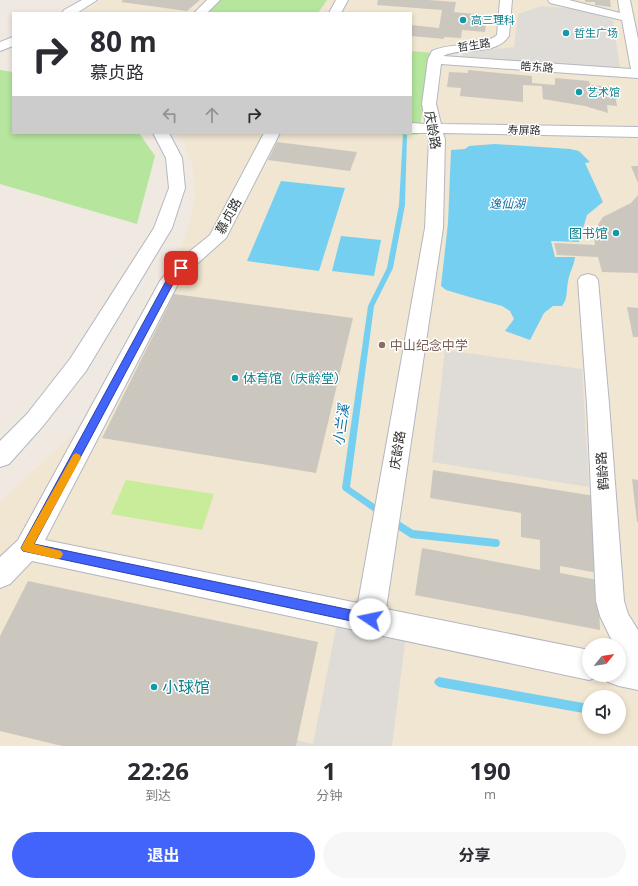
<!DOCTYPE html>
<html lang="zh">
<head>
<meta charset="utf-8">
<style>
	:root { --surface:#fff; --page:#f7f7f7; --text:#2b2b33; --muted:#7c7c81; --accent:#4264fb }
	body { margin:0; font-family:"Open Sans","Noto Sans SC",sans-serif; background:var(--page); color:var(--text); height:100vh; display:flex; flex-direction:column; font-size:15px; white-space:nowrap }
	* { box-sizing:border-box; margin:0 }
	p { font-size:13px; color:var(--muted) }
	.icon { flex:none; width:22px; height:22px; fill:none; stroke:currentColor; stroke-width:2; stroke-linecap:round; stroke-linejoin:round }
	.map { position:relative; height:746px; overflow:hidden }
	.side { display:flex; flex-direction:column; background:var(--surface); flex:1 }
	.side>* { flex:none }
	.top-card { position:absolute; left:12px; top:12px; width:400px; height:122px; border-radius:0px; box-shadow:0 2px 6px #0003; background:#fff; color:var(--text); overflow:hidden }
	.needle { width:26px; rotate:60deg }
	.controls { position:absolute; left:582px; top:638px; display:grid; gap:8px }
	.controls a { display:grid; place-items:center; width:44px; height:44px; border-radius:50%; background:var(--surface); box-shadow:0 2px 6px #0003; font-size:20px }
	.pin { position:absolute; display:grid; place-items:center; width:34px; height:34px; color:#fff; margin:-17px; border-radius:8px; box-shadow:0 2px 6px #0006 }
	.me { position:absolute; width:44px; margin:-22px; rotate:281deg; stroke-linejoin:round; filter:drop-shadow(0 0 3px #0008) }
	.turn { display:flex; align-items:center; gap:14px; height:84px; padding:0 12px; font-size:18px }
	.turn .icon { width:52px; height:52px; stroke-width:2.5 }
	.turn b { display:block; font-size:28px; line-height:34px }
	.lanes { display:flex; align-items:center; height:38px; padding:0 12px; background:#0003; justify-content:center; gap:20px; direction:ltr }
	.lanes .off { opacity:.35 }
	.eta { display:flex; justify-content:space-evenly; align-items:center; height:68px; text-align:center }
	.eta b { font-size:24px; font-weight:700; line-height:28px }
	.button { display:flex; gap:8px; margin-top:auto; padding:8px 12px }
	.button a { flex:1; height:46px; border-radius:24px; background:var(--accent); color:#fff; font-size:16px; font-weight:700; line-height:46px; text-align:center }
	.button a+a { background:var(--page); color:var(--text) }
	.map>svg:first-child { display:block }
	.education { fill:#f0e6d1; fill-rule:evenodd }
	.green { fill:#b6e59e }
	.pitch { fill:#c9ec9a }
	.plaza { fill:#dfdcd8 }
	.water { fill:#75cff0 }
	.lines { fill:none; stroke-linecap:round; stroke-linejoin:round }
	.stream { fill:#75cff0; fill-rule:evenodd }
	.building { fill:#cbc7bf }
	.street-casing { stroke:#b4b7c1; stroke-width:2 }
	.street { fill:#fff; fill-rule:evenodd }
	.route { fill:#4264fb; stroke:#2b41a3 }
	.slow { fill:#f59e0b }
	.culture-dot { fill:#0f9aa8; stroke:#fff; stroke-width:1.5 }
	.education-dot { fill:#8d6e63; stroke:#fff; stroke-width:1.5 }
	.labels { text-anchor:middle; stroke-width:3; stroke-linejoin:round; paint-order:stroke }
	.far-culture-label { font-size:11px; fill:#0d838f; stroke:#fff; text-anchor:start }
	.far-street-label { font-size:11px; fill:#2e2e2e; stroke:#fff }
	.far-water-label { font-size:12px; font-style:italic; fill:#0d6fa3; stroke:#fff }
	.street-label { font-size:13px; fill:#2e2e2e; stroke:#fff }
	.culture-label { font-size:13px; fill:#0d838f; stroke:#fff; text-anchor:end }
	.education-label { font-size:13px; fill:#785e54; stroke:#fff; text-anchor:start }
	.water-label { font-size:14px; font-style:italic; fill:#0d6fa3; stroke:#fff }
	.near-culture-label { font-size:16px; fill:#0d838f; stroke:#fff; text-anchor:start }
</style>
</head>
<body>
<div class="map">
<svg width="638" height="746" viewBox="0 0 638 746">
	<rect width="100%" height="100%" fill="#efe9e1"/>
	<path class="education" d="M103,0H638V746H0V502L76,431L176,259L190,223L195,195L193,167L184,144L175,133H411V13H80ZM589,645H619V675H589ZM589,697H619V727H589Z"/>
	<g class="green">
		<path d="M211,0H327L318,13H192Z"/>
		<path d="M411,51L434,53L418,135L373,133H411Z"/>
		<path d="M0,70L13,72V133H139L155,156L137,224L0,184Z"/>
	</g>
	<path class="pitch" d="M126,480L214,494L202,530L111,514Z"/>
	<g class="plaza">
		<path d="M541,6L577,9L613,20L620,68L462,58L463,52L514,47L518,14Z"/>
		<path d="M445,350L582,369L589,487L432,462Z"/>
		<path d="M339,613L407,627L392,746H296L297,740L313,744Z"/>
	</g>
	<g class="water">
		<path d="M495,144L570,149L579,151L590,162L585,163L603,202L587,215L579,242L551,241L555,257H575C574,266 569,273 568,282C566,291 568,299 562,306H553L544,313L530,340L505,331L514,319L510,311L502,306L473,298L446,290L441,286L448,223L451,150L465,149L469,146Z"/>
		<path d="M281,181L345,188L319,271L247,261Z"/>
		<path d="M341,236L381,240L374,276L332,271Z"/>
	</g>
	<g class="lines">
		<g class="stream">
			<path d="M403,134L407,135L405,205L393,268L374,306L350,487L386,512L387,514L386,516L383,518L343,490L342,488L368,306L387,268L399,205Z"/>
			<path d="M391,516L413,530L496,539L499,540L500,543L499,546L496,547L411,538L388,523L387,520L388,517Z"/>
			<path d="M439,677L589,704V714L439,687L436,685L434,682L436,679Z"/>
		</g>
	</g>
	<g class="building">
		<path d="M123,0H200L187,11L121,2Z"/>
		<path d="M378,0H428L456,2L454,12L487,15L485,32L462,30L461,38L444,37V39L411,36V25L439,28L442,10L377,5Z"/>
		<path d="M585,0H610L611,7L595,5V2H585Z"/>
		<path d="M468,70L532,76V83L555,85V78L589,81L590,85L614,87L617,106L607,105L608,113L585,106L543,99L542,86L523,85V102L460,96L461,88L447,87L449,72L468,73Z"/>
		<path d="M277,142L357,152L350,171L268,160Z"/>
		<path d="M631,166H638V183Z"/>
		<path d="M638,195V273L602,272L598,257L557,255L554,243L595,245L594,236L595,229L603,217L631,203Z"/>
		<path d="M174,294L353,318L316,473L102,438Z"/>
		<path d="M627,307L638,308V337H633Z"/>
		<path d="M433,470L594,496L598,573L560,566V573L598,580L600,630L415,595L422,548L540,570V540L521,537V513L430,498Z"/>
		<path d="M632,479L638,480V522H637Z"/>
		<path d="M28,581L318,642L296,746H62L0,731V636Z"/>
	</g>
	<g class="lines">
		<g class="street-casing">
			<g id="street">
				<path d="M82,0H97L77,13H62L64,10Z"/>
				<path d="M207,0H220L207,13H194Z"/>
				<path d="M336,0H348L341,13H329Z"/>
				<path d="M500,0H512L509,36C495,57 463,46 443,56L631,69L622,20L550,3L548,0H569L620,13L618,0H630L638,39V78L441,64L436,104L441,124L638,127V137L443,133L445,139L443,228L386,609L589,650V675L600,676L589,680L32,561L10,584L0,588V557L18,540L160,281L174,264L210,235L264,133H280L226,238L188,272L178,284L45,540L358,603L425,228L429,139L428,133H411V123L426,124L422,104L428,59L432,51C451,42 481,48 497,35Z"/>
				<path d="M13,37V46L0,51V42Z"/>
				<path d="M153,133H169L182,158L185,188L172,228L86,371L43,426L9,464L0,467V441L27,414L70,359L154,228L169,188L166,158Z"/>
				<path d="M588,274L595,276L598,280L609,404L624,601L628,614L638,630V690L619,686L608,682L606,675H619V656L622,657L619,653V645H614L600,616L596,601L587,404L578,280L581,276Z"/>
			</g>
		</g>
		<use href="#street" class="street"/>
	</g>
	<path class="route" d="M178,266H181L185,268L174,282L34,544L370,614L374,615L375,619L374,623L370,625L23,551L21,548L23,544L166,281Z"/>
	<path class="slow" d="M76,453L80,455L81,458L34,544L61,551L63,554L61,558L57,559L23,551L21,548L23,544L73,455Z"/>
	<g class="culture-dot">
		<circle cx="463" cy="20" r="4"/>
		<circle cx="566" cy="33" r="4"/>
		<circle cx="579" cy="92" r="4"/>
		<circle cx="616" cy="233" r="4"/>
		<circle cx="235" cy="378" r="4"/>
		<circle cx="154" cy="687" r="4"/>
	</g>
	<circle class="education-dot" cx="382" cy="345" r="4"/>
	<g class="labels">
		<g class="far-culture-label">
			<text x="471" y="24">高三理科</text>
			<text x="574" y="37">哲生广场</text>
			<text x="587" y="96">艺术馆</text>
		</g>
		<g class="far-street-label">
			<text transform="translate(474 45) rotate(-9)" y="4">哲生路</text>
			<text transform="translate(537 67) rotate(4)" y="4">皓东路</text>
			<text transform="translate(524 130) rotate(1)" y="4">寿屏路</text>
		</g>
		<g class="far-water-label">
			<text x="507" y="208">逸仙湖</text>
		</g>
		<g class="street-label">
			<text transform="translate(433 130) rotate(80)" y="5">庆龄路</text>
			<text transform="translate(228 216) rotate(-61)" y="5">慕贞路</text>
			<text transform="translate(397 450) rotate(-81)" y="5">庆龄路</text>
			<text transform="translate(602 471) rotate(-94)" y="5">鹤龄路</text>
		</g>
		<g class="culture-label">
			<text x="608" y="238">图书馆</text>
			<text x="243" y="383" text-anchor="start">体育馆（庆龄堂）</text>
		</g>
		<g class="education-label">
			<text x="390" y="350">中山纪念中学</text>
		</g>
		<g class="water-label">
			<text transform="translate(341 425) rotate(-82)" y="5">小兰溪</text>
		</g>
		<g class="near-culture-label">
			<text x="162" y="693">小球馆</text>
		</g>
	</g>
</svg>
<div class="controls">
<a><svg class="needle" viewBox="-14 -14 28 28"><path d="M0-13l5 13h-10z" fill="#e53935"/><path d="M0 13l5-13h-10z" fill="#7c7c81"/></svg></a>
<a><svg class="icon" aria-label="sound" viewBox="0 0 24 24"><path d="M4 9h4l5-4v14l-5-4H4zM17 9q2 3 0 6"/></svg></a>
</div>
<div class="pin" style="left:181px;top:268px;background:#d93025"><svg class="icon" aria-label="arrive" viewBox="0 0 24 24"><path d="M6 21V4h12l-3 4 3 4H6"/></svg></div>
<svg class="me" style="left:370px;top:619px" viewBox="-20 -20 40 40"><circle r="19" fill="#fff"/><path d="M0-13L10 11 0 6-10 11z" fill="#4264fb"/></svg>
<div class="top-card">
<div class="turn"><svg class="icon" aria-label="right" viewBox="0 0 24 24"><path d="M7 20v-9h11M14 6l5 5-5 5"/></svg><div><b>80 m</b>慕贞路</div></div>
<div class="lanes"><svg class="icon off" aria-label="left" viewBox="0 0 24 24"><path d="M17 20v-9H6M10 6l-5 5 5 5"/></svg><svg class="icon off" aria-label="ahead" viewBox="0 0 24 24"><path d="M12 20V5M6 11l6-6 6 6"/></svg><svg class="icon" aria-label="right" viewBox="0 0 24 24"><path d="M7 20v-9h11M14 6l5 5-5 5"/></svg></div>
</div>
</div>
<section class="side">
<div class="eta">
<div><b>22:26</b><p>到达</p></div>
<div><b>1</b><p>分钟</p></div>
<div><b>190</b><p>m</p></div>
</div>
<div class="button"><a>退出</a><a>分享</a></div>
</section>
</body>
</html>
